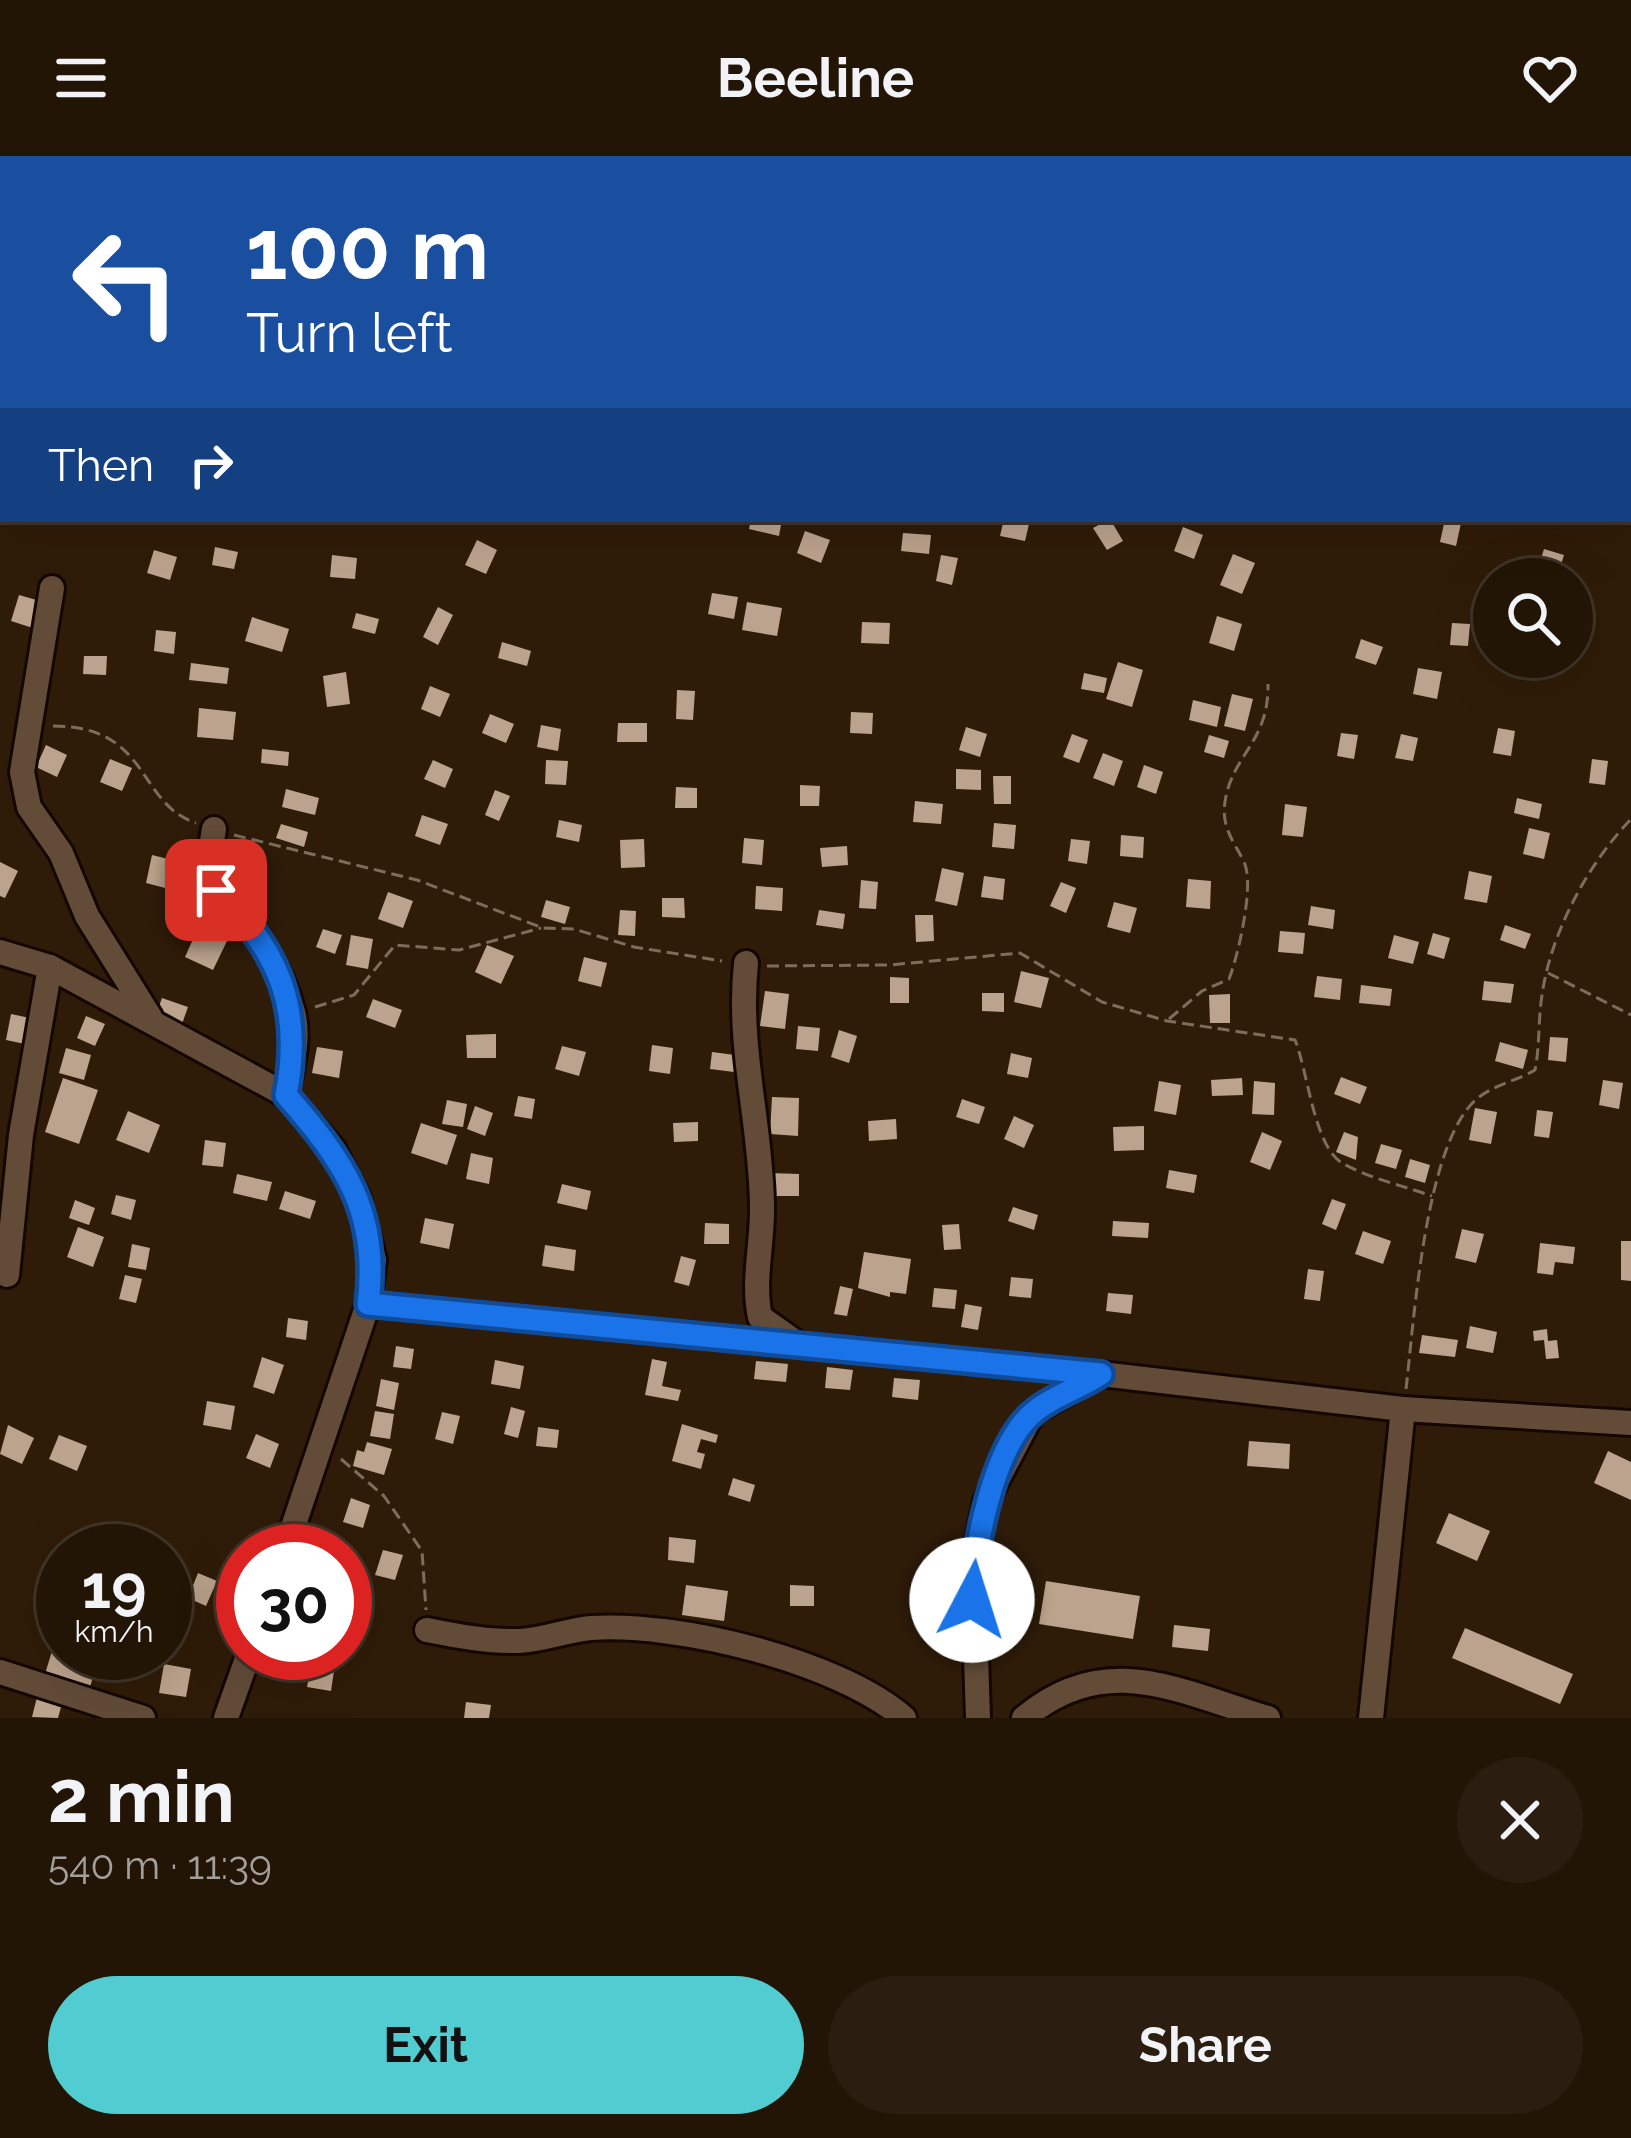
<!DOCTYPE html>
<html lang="en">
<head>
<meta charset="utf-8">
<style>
	:root { --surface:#231506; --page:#2b1e10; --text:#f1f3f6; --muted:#a39f9b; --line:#403428; --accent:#51ccd1 }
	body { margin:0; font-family:Raleway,sans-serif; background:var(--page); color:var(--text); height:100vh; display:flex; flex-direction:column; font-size:45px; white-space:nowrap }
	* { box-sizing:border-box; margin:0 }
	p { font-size:39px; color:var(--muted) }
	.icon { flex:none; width:66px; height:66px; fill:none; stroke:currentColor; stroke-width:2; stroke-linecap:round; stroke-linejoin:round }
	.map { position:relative; height:1562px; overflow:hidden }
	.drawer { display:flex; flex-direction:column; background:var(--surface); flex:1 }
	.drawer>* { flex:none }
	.hud { position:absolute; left:0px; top:0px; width:1632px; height:366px; box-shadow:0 12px 48px #0002,0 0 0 3px var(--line); background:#1a4fa0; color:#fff; overflow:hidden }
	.fabs { position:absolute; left:1473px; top:402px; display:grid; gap:24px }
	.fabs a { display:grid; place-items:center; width:120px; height:120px; border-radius:50%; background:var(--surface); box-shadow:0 12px 48px #0002,0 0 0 3px var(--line); font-size:60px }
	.speed { position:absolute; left:36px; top:1368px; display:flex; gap:24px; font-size:60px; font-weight:700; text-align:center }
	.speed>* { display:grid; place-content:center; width:156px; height:156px; border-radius:50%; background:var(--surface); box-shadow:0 12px 48px #0002,0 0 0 3px var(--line); line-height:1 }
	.speed small { font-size:30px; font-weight:400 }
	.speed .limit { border:18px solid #d22; background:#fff; color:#111 }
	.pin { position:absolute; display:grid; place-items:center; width:102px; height:102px; color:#fff; margin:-51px; border-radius:24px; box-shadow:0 6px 18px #0006 }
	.me { position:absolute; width:132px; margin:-66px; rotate:5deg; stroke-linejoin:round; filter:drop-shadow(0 0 9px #0008) }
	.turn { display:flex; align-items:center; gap:42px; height:252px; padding:0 48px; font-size:54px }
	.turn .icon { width:156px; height:156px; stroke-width:2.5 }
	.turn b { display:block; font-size:84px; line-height:102px }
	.then { display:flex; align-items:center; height:114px; padding:0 48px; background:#0003; gap:24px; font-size:45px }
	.round { display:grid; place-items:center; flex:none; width:126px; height:126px; border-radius:63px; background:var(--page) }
	.headline { display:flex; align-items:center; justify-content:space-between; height:204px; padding:0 48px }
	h1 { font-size:72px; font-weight:700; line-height:90px }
	.action { display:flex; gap:24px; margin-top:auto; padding:24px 48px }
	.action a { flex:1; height:138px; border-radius:72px; background:var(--accent); color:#111; font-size:48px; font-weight:700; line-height:138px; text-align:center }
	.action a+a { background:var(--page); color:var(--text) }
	header { display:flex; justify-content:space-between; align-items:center; height:156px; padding:0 48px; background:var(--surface); font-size:54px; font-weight:700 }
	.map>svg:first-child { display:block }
	.building { fill:#bca38d }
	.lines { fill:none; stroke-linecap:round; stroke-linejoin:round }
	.minor-casing { stroke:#160600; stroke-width:30 }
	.path { stroke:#7d6d5c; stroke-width:3; stroke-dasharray:12 6; stroke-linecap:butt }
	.minor { stroke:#624c38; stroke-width:24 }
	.route-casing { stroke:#114b97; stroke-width:30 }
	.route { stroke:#1a73e8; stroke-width:21 }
</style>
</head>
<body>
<header><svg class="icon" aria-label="menu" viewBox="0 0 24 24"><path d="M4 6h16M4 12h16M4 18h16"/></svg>Beeline<svg class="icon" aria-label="heart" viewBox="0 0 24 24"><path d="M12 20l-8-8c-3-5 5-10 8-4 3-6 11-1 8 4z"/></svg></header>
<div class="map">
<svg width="1631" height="1562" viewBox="0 0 1631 1562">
	<rect width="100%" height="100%" fill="#2f1c08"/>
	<g class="building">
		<path d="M751,363H782L779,380L749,373Z"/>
		<path d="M1004,363L1029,368L1025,385L1000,380Z"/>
		<path d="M1110,363L1123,385L1107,394L1093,372Z"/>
		<path d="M1445,363L1461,367L1456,390L1440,386Z"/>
		<path d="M1183,371L1203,379L1194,403L1174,395Z"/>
		<path d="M805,375L830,384L821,407L797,397Z"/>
		<path d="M903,377L931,379L929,398L901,395Z"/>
		<path d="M477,384L497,394L486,418L465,409Z"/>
		<path d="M215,391L238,396L234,413L212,409Z"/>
		<path d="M1544,393L1564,399L1558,418L1538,412Z"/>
		<path d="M154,394L177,401L170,424L147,417Z"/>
		<path d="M1233,398L1255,407L1242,438L1220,429Z"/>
		<path d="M332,399L357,402L355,423L330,421Z"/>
		<path d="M941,399L958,402L952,429L936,425Z"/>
		<path d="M712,437L738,441L734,463L708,458Z"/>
		<path d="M19,439L47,447L39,474L11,465Z"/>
		<path d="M747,446L782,452L777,480L742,474Z"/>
		<path d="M438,451L453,459L438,489L423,481Z"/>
		<path d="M356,457L379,463L375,478L352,472Z"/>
		<path d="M1217,460L1242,468L1234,495L1209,487Z"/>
		<path d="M252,461L289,473L282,496L245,485Z"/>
		<path d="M862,466L890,467L889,488L861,487Z"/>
		<path d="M1452,467L1470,468L1468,490L1450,489Z"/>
		<path d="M156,474L176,476L174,498L154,495Z"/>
		<path d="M1361,483L1383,491L1376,509L1355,502Z"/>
		<path d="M502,486L531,495L527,510L498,502Z"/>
		<path d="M84,500H107L106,519L83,518Z"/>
		<path d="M1118,506L1143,514L1132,551L1106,543Z"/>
		<path d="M191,507L229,512L227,528L189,524Z"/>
		<path d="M1418,512L1442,516L1437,543L1413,538Z"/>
		<path d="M346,516L350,548L327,551L323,520Z"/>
		<path d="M1084,517L1107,522L1104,537L1081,533Z"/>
		<path d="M430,530L450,538L440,561L421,553Z"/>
		<path d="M677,534L695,535L693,564L676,563Z"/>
		<path d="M1232,538L1253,543L1245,575L1224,570Z"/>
		<path d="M1193,544L1221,551L1217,571L1189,564Z"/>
		<path d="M199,552L236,556L233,584L197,581Z"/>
		<path d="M851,556L873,557L872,578L850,577Z"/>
		<path d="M490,558L514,568L506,587L482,577Z"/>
		<path d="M618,567H647V586H617Z"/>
		<path d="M541,569L561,573L558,595L537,591Z"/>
		<path d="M966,571L987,578L980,601L959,594Z"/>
		<path d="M1498,572L1515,575L1511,600L1493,597Z"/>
		<path d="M1341,577L1358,579L1354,603L1337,600Z"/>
		<path d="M1072,578L1088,584L1079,607L1063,601Z"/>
		<path d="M1401,578L1418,582L1413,605L1395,602Z"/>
		<path d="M1209,579L1229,585L1224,602L1204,596Z"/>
		<path d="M46,589L67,599L57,621L36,611Z"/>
		<path d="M262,593L289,596L288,610L261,607Z"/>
		<path d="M1103,597L1123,605L1114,630L1093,622Z"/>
		<path d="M110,603L132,612L122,635L100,626Z"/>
		<path d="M1592,603L1608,605L1605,629L1589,627Z"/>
		<path d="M433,604L453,613L445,632L424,623Z"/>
		<path d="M546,604L568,605L566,629L545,628Z"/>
		<path d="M1144,609L1163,616L1156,638L1137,631Z"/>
		<path d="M956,613L981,614V634L956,633Z"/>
		<path d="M993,620H1011V648H994Z"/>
		<path d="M800,629L820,630L819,650H800Z"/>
		<path d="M676,631L697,632V652H675Z"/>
		<path d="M286,633L319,642L315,659L282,651Z"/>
		<path d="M495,634L510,640L499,665L485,659Z"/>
		<path d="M1517,642L1542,648L1539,663L1514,657Z"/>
		<path d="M915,645L943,648L941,668L913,666Z"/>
		<path d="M1285,648L1307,651L1303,681L1282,679Z"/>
		<path d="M422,659L448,668L440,689L415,680Z"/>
		<path d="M559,664L582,669L579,686L556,681Z"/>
		<path d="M994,667L1016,669L1014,693L992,691Z"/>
		<path d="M281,668L308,676L304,691L276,682Z"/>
		<path d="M1529,672L1550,677L1544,703L1523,698Z"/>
		<path d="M1121,679L1144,681L1143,702L1120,700Z"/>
		<path d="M744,682L764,684L762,709L742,707Z"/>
		<path d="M644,683L645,711L621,712L620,684Z"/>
		<path d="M1071,683L1090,685L1087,708L1068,705Z"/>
		<path d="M847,690L848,709L822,711L820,692Z"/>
		<path d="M152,699L176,705L169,733L146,727Z"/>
		<path d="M0,706L18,715L5,742L0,740Z"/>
		<path d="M942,712L964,717L957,750L935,745Z"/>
		<path d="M1469,715L1492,720L1487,747L1464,743Z"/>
		<path d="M984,720L1005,723L1003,744L981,741Z"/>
		<path d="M1188,723L1211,725L1210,753L1186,751Z"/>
		<path d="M861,724L878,726L876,753L859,752Z"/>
		<path d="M1061,726L1076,732L1066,757L1050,750Z"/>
		<path d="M756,730L783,732L782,755L755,753Z"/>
		<path d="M388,736L413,745L403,772L378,763Z"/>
		<path d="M662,742H684L685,762L662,761Z"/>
		<path d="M546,744L570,751L565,768L541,761Z"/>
		<path d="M1114,746L1137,752L1130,777L1107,771Z"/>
		<path d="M1311,750L1335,754L1333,773L1308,769Z"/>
		<path d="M620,754L636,755L635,780L618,779Z"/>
		<path d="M819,754L845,758L843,773L816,769Z"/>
		<path d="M915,759H933L934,785L916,786Z"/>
		<path d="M1505,769L1531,778L1525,793L1500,784Z"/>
		<path d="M198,772L227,785L213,814L185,801Z"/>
		<path d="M323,773L342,779L335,798L316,791Z"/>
		<path d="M1280,775L1305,777L1303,798L1278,796Z"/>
		<path d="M1433,777L1450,782L1444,803L1427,798Z"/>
		<path d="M351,779L373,783L368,813L346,809Z"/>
		<path d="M1394,779L1419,786L1413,808L1388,802Z"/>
		<path d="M487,789L514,800L501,828L475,816Z"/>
		<path d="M584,801L607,807L601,831L578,825Z"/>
		<path d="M1021,815L1049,822L1041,852L1014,846Z"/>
		<path d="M1317,820L1342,823L1340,844L1314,841Z"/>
		<path d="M890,821L909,822V847H890Z"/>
		<path d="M1484,825L1514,828L1511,847L1482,844Z"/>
		<path d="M1361,829L1392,833L1390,850L1359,847Z"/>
		<path d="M765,835L789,838L785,873L760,870Z"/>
		<path d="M982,837H1004V856L982,855Z"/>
		<path d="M1230,838V867H1210L1209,839Z"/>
		<path d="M162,842L188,851L182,868L156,859Z"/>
		<path d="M373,843L402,854L395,872L366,861Z"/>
		<path d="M11,858L30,862L25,888L6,884Z"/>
		<path d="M86,860L105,868L95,890L77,882Z"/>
		<path d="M798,870L820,872L818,895L796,893Z"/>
		<path d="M839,874L857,880L849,907L831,901Z"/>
		<path d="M496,878V902H467L466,879Z"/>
		<path d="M1550,881L1568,882L1566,906L1548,904Z"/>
		<path d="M1500,886L1528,894L1523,913L1495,905Z"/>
		<path d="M652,889L673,892L670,918L649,915Z"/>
		<path d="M562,890L586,896L579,920L555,913Z"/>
		<path d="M317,891L343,895L339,922L312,917Z"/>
		<path d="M66,892L91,899L84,924L59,917Z"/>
		<path d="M712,896L735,899L734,916L710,913Z"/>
		<path d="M1011,897L1032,902L1028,922L1007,918Z"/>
		<path d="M1341,921L1367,931L1360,948L1334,938Z"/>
		<path d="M63,922L98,934L79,988L45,976Z"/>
		<path d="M1242,922L1243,939L1212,940L1211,924Z"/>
		<path d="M1603,924L1623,927L1619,953L1599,949Z"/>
		<path d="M1159,925L1181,929L1176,959L1154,955Z"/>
		<path d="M1254,925L1275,927L1274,959L1252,958Z"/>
		<path d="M518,940L535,943L532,963L514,960Z"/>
		<path d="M772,941L799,942L798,980L770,978Z"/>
		<path d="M962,943L985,951L979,968L956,961Z"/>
		<path d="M447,944L467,948L463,971L442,968Z"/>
		<path d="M475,950L493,957L485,980L467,973Z"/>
		<path d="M1475,952L1497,956L1491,988L1469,984Z"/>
		<path d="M1537,954L1553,956L1549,982L1534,980Z"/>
		<path d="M128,955L160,969L149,997L116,984Z"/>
		<path d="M1014,960L1034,969L1024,992L1004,983Z"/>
		<path d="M896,963L897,983L869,985L868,965Z"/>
		<path d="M698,966V985L674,986L673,967Z"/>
		<path d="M421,967L457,979L447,1009L411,997Z"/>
		<path d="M1144,970V994L1114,995L1113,971Z"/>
		<path d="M1262,976L1282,985L1270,1014L1250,1006Z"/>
		<path d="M1344,976L1358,981L1356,1004L1336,996Z"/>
		<path d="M205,984L226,987L223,1011L202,1009Z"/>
		<path d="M1381,988L1402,994L1396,1013L1375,1007Z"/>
		<path d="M471,997L493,1002L489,1028L466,1023Z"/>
		<path d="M1410,1003L1430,1009L1425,1027L1405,1021Z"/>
		<path d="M1169,1014L1197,1019L1194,1037L1166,1032Z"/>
		<path d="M769,1017L799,1018V1040H769Z"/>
		<path d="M237,1018L272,1026L267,1045L233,1037Z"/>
		<path d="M562,1028L591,1035L587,1054L557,1047Z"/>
		<path d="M285,1035L316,1045L310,1063L279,1053Z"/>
		<path d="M116,1039L136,1044L131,1064L111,1058Z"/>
		<path d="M1332,1043L1346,1048L1336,1074L1322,1068Z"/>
		<path d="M75,1044L95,1052L89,1069L69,1062Z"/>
		<path d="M1013,1051L1038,1059L1034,1074L1008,1065Z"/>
		<path d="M425,1062L454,1068L449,1093L420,1087Z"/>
		<path d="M1113,1065L1149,1067L1148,1082L1112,1080Z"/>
		<path d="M705,1067L729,1068V1088H704Z"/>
		<path d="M959,1068L961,1093L944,1094L942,1069Z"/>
		<path d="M78,1071L104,1081L93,1111L67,1101Z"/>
		<path d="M1462,1073L1484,1078L1476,1107L1455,1102Z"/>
		<path d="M1363,1075L1391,1085L1383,1108L1355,1098Z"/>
		<path d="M1621,1085H1631V1125L1621,1124Z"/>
		<path d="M1540,1087L1575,1091L1573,1108L1555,1106L1553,1119L1537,1117Z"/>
		<path d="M132,1088L150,1092L146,1114L128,1111Z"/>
		<path d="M545,1089L576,1094L574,1115L542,1110Z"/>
		<path d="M864,1096L911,1103L906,1138L890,1136V1141L858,1132Z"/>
		<path d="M681,1100L696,1104L689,1130L674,1126Z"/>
		<path d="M1308,1113L1324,1115L1320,1145L1304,1143Z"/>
		<path d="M125,1119L142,1123L136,1147L119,1143Z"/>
		<path d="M1011,1121L1033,1123L1031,1142L1009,1140Z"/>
		<path d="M840,1130L853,1133L847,1160L834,1158Z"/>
		<path d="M934,1132L957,1134L955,1153L932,1151Z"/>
		<path d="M1108,1137L1133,1139L1131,1158L1106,1155Z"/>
		<path d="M965,1148L982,1151L978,1174L961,1171Z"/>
		<path d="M288,1162L308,1165L306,1184L286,1181Z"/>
		<path d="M1470,1170L1497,1176L1493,1197L1466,1192Z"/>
		<path d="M1547,1173L1548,1185L1557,1184L1559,1202L1546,1203L1544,1184L1534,1185L1533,1175Z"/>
		<path d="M1422,1179L1458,1184L1455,1201L1419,1197Z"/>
		<path d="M396,1190L414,1193L411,1213L393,1211Z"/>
		<path d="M262,1201L284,1209L274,1238L253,1231Z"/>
		<path d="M652,1203L667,1206L662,1230L681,1234L678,1245L645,1239Z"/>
		<path d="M495,1204L524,1210L520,1233L491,1228Z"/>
		<path d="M756,1205L788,1208L786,1226L754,1223Z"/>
		<path d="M827,1211L853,1214L850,1234L825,1232Z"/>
		<path d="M894,1222L920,1224L918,1244L892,1241Z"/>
		<path d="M381,1223L399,1227L394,1254L376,1250Z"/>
		<path d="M207,1245L235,1250L231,1274L203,1269Z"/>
		<path d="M511,1251L525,1255L518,1282L504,1278Z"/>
		<path d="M375,1255L394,1258L390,1283L370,1280Z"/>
		<path d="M442,1256L460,1260L453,1288L435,1283Z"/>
		<path d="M682,1268L718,1279L716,1287L701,1283L697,1296L705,1298L701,1313L672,1305Z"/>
		<path d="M8,1269L34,1282L22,1308L0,1298Z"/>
		<path d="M538,1271L559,1274L557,1292L536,1290Z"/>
		<path d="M256,1278L279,1288L270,1312L246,1302Z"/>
		<path d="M59,1279L87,1290L77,1315L49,1303Z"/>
		<path d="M1249,1285L1290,1288L1289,1313L1247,1310Z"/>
		<path d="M367,1286L392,1293L384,1319L353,1310L357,1294L364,1296Z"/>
		<path d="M1608,1295L1631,1306V1344L1594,1327Z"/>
		<path d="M733,1322L755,1329L750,1346L728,1339Z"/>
		<path d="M351,1342L370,1349L363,1372L343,1366Z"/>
		<path d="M1449,1357L1490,1375L1477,1405L1436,1387Z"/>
		<path d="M669,1381L696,1384L694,1407L668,1404Z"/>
		<path d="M383,1394L403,1399L395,1424L375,1419Z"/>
		<path d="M198,1417L217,1425L206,1450L188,1442Z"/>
		<path d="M1046,1425L1140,1440L1133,1483L1039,1468Z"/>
		<path d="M686,1429L728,1435L724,1465L682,1459Z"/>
		<path d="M790,1429L814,1430V1450H790Z"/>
		<path d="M1174,1469L1210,1473L1208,1495L1172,1491Z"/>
		<path d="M1465,1472L1573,1518L1560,1548L1452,1502Z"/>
		<path d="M55,1485L63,1487V1497L100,1498L90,1531L45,1518Z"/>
		<path d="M312,1504L335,1508L331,1535L307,1531Z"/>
		<path d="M164,1508L191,1513L186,1541L159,1537Z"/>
		<path d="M38,1537L63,1544L58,1562L32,1561Z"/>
		<path d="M466,1546L491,1549L489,1562H464Z"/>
	</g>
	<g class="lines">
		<g class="minor-casing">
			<g id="minor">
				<path d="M105,0L117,3"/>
				<path d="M195,3L196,0"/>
				<path d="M361,3L363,0"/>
				<path d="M52,432L22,616L29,651L61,697L87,760L150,861"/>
				<path d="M214,673L205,727C245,751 281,811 293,856C300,883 291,913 286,939"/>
				<path d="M0,796L50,811L286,939L333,993L358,1042L374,1104L368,1148L285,1395"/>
				<path d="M746,807C737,891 761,967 762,1049C763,1087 752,1124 760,1161L795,1186"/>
				<path d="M7,1119L21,979L50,811"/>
				<path d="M368,1148L1101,1218L1403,1253L1631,1267"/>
				<path d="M427,1474C457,1480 489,1486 519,1485C543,1484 567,1474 591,1472C678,1466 838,1505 904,1562"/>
				<path d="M0,1516L143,1562"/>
				<path d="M226,1562L249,1497"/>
				<path d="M978,1562L973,1407L986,1345L1033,1256L1101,1218"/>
				<path d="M1024,1562C1106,1493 1179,1536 1268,1562"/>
				<path d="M1371,1562L1403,1253"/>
			</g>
		</g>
		<g class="path">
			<path d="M53,570C151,570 136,647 196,667"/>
			<path d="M234,679L417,724L543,772L574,773L634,791L722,805"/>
			<path d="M767,810L889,809L1020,797L1102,846L1167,865L1295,884C1308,916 1314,990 1342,1007C1368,1022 1404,1030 1432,1040"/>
			<path d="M1548,817L1631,859"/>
			<path d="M315,851L354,839L395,789L459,794L541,772"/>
			<path d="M1169,863L1202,835L1229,823C1238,800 1255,728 1244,706C1234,685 1221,672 1225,646C1232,598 1269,587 1268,528"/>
			<path d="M1406,1233C1414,1166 1425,984 1478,942C1492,930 1518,924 1535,914C1540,889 1538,864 1542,839C1551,776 1588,708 1631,663"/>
			<path d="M341,1303L384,1340L422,1395L426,1454"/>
		</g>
		<use href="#minor" class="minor"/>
	</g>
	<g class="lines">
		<g class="route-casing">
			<path id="route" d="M216,734C280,794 303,854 286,939C344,1005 380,1057 368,1148L1101,1218C1080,1232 1053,1240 1034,1256C993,1289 974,1393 972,1444"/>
		</g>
		<use href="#route" class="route"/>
	</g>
</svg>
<div class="fabs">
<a><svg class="icon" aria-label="search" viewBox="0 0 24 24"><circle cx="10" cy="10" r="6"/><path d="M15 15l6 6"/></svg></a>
</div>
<div class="speed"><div>19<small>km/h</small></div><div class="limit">30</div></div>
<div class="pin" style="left:216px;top:734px;background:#d93025"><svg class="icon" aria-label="arrive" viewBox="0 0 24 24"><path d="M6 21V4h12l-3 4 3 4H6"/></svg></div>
<svg class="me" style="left:972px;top:1444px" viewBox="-20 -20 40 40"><circle r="19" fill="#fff"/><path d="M0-13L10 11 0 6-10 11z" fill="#1a73e8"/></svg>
<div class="hud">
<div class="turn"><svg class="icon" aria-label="left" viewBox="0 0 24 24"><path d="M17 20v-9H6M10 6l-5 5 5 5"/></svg><div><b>100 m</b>Turn left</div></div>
<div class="then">Then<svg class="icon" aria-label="right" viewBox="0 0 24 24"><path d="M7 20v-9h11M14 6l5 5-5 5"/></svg></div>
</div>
</div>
<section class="drawer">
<div class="headline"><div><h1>2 min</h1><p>540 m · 11:39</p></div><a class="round"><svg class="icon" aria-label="close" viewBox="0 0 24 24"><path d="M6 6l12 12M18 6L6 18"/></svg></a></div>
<div class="action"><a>Exit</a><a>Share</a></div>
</section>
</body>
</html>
